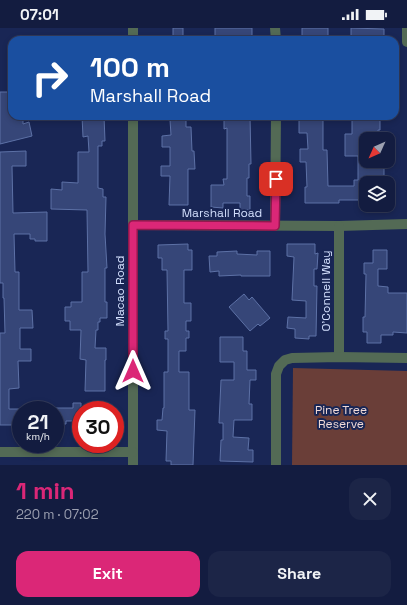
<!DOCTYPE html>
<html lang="en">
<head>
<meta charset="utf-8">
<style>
	:root { --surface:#131c40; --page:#1c2547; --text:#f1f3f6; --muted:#9da1b1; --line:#323a59; --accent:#db2777 }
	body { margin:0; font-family:"Space Grotesk",sans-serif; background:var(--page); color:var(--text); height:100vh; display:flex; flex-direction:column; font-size:15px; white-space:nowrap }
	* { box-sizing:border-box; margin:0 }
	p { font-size:13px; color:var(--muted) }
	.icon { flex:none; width:22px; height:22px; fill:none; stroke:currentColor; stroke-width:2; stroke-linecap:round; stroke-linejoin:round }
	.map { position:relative; height:437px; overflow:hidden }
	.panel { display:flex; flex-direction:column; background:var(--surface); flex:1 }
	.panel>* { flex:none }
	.top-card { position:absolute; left:8px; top:8px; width:391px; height:84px; border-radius:12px; box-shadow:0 2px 6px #0003,0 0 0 1px var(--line); background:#1a4fa0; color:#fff; overflow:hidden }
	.needle { width:26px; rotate:225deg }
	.controls { position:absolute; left:359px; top:104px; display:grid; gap:8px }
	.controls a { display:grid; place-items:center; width:36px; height:36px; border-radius:8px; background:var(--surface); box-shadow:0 2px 6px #0003,0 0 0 1px var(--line); font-size:20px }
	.speed { position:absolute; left:12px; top:373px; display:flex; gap:8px; font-size:20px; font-weight:700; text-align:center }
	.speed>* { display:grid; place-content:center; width:52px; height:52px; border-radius:50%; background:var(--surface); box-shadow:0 2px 6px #0003,0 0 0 1px var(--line); line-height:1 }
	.speed small { font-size:10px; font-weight:400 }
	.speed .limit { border:6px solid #d22; background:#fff; color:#111 }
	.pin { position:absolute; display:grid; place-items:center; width:34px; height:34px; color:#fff; margin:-17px; border-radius:8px; box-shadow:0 2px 6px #0006 }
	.me { position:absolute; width:44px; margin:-22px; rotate:0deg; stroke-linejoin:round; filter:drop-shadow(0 0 3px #0008) }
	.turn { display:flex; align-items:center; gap:14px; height:84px; padding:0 16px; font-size:18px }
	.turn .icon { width:52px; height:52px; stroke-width:2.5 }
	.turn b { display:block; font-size:28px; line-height:34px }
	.round { display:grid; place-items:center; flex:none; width:42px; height:42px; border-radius:12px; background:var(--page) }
	.summary { display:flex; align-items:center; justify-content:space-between; height:68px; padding:0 16px }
	h1 { font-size:24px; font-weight:700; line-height:30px; color:var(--accent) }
	.primary-button { display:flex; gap:8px; margin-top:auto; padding:8px 16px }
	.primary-button a { flex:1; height:46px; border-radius:12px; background:var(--accent); color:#fff; font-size:16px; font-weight:700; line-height:46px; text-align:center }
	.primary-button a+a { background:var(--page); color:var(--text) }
	.status { display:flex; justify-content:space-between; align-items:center; height:28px; padding:0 20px; background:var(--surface); direction:ltr }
	.status svg { height:11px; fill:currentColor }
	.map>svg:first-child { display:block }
	.green { fill:#6a3e38 }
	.building { fill:#364678; stroke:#5d71a6 }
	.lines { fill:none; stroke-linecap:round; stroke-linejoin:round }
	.street { stroke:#536a55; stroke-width:10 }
	.route-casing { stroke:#8e194d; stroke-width:10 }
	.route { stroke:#db2777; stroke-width:7 }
	.labels { text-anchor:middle; stroke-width:4; stroke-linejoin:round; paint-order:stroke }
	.street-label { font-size:12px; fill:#d3dffd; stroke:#192655 }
	.park-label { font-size:12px; fill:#f0d9d6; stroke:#192655 }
</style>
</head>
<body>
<div class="status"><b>07:01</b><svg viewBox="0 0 49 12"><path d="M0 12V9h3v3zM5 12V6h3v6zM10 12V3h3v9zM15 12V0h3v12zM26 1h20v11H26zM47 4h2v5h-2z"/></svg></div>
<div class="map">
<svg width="407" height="437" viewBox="0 0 407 437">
	<rect width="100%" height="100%" fill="#192655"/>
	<path class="green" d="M293,340L407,343V437H292Z"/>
	<g class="building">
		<rect x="173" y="0" width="10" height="12"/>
		<path d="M215,0H252V9H246V12H215Z"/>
		<rect x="302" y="0" width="26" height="12"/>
		<path d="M351,0L384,1V12H351Z"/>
		<path d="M0,64H12V88H23V96L29,94L32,108L0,116Z"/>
		<path d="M82,88H104L105,113H102V118H98V160L103,161V169H106L105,206L107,240H105V274H107V290H100V294H98V302H96L95,320H106V332H105V363H85L86,332L80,331L81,302H70V293H65V279H71V274H82V244H88L87,182L51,181V161L62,162V154L78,155V124H89L88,108L83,109Z"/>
		<path d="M224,88H250L251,136H249V150H247V168H250V182H240V175H223V180L211,179V157H224L223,151H227V100L224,101Z"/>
		<path d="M380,90V102H378V111H366V133H384V155H366V170H363V172H339V175H305V159H307L306,134H300V121H308L307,105H299V92H323V122H327L328,158H354V152H358V128H345V106H352V91Z"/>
		<path d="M186,91V99H191L192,123H194L195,141H188V177H169L170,148H161V138H170V119H162V108L171,107L170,92Z"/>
		<path d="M26,123V138H12L13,185L47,184V213H35V211H30V206H14L15,244H19V282H32L33,300H20V321H31V333H18L19,360L9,361V381H21V397H0V305H5L4,270H3V255H0V124Z"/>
		<path d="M188,216V222H192V242H184V275H191V293H186V303H189V310H186V323H179V344H189V382H195L193,437H171V433H166L167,403L157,402V392H162L163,380H164V344H168V311H165V303H168L167,242H162V230H158V217Z"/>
		<path d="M287,216H315V226L318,225L317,241H314V258H317L316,308H309V311L295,310V301L287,300L288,289L306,290V273L292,272L294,229L287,228Z"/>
		<path d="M373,222H387V241H378V258L388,259V265H407V305L393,304V307H381V315H367V304H363V289H365L366,246H364V235H373Z"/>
		<path d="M237,223V226L257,227V223H270V248H241V247L219,248V243L210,244L209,228H217V224Z"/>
		<path d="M244,266L249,272L252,269L270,290L260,298L258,296L250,303L229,279Z"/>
		<path d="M220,309H243V323H247V342H256V352H250L249,376H252V392H234L233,409L249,410L248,422H253V434L220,433L221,412H223V395H219L221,352H234V334H220Z"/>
		<path d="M73,375H81V393H66V396H55V380H73Z"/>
	</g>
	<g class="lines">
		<g class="street">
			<path d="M275,0L276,12"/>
			<path d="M407,0V14"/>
			<path d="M133,12V0"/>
			<path d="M133,88V437"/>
			<path d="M133,197L339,198L407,196"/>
			<path d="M275,198L276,88"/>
			<path d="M339,329V198"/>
			<path d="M0,424H133"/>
			<path d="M276,437V346L279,338L285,332L292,330L339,329L407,330"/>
		</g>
	</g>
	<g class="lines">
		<g class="route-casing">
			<path id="route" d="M133,343V197L275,198L276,151"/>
		</g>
		<use href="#route" class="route"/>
	</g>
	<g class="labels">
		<g class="street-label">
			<text x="222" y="189">Marshall Road</text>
			<text transform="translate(120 263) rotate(-90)" y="4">Macao Road</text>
			<text transform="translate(326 263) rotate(-90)" y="4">O'Connell Way</text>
		</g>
		<g class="park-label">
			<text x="341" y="386">Pine Tree<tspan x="341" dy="14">Reserve</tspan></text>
		</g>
	</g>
</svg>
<div class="controls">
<a><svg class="needle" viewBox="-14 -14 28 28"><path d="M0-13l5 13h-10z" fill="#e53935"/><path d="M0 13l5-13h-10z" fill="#9da1b1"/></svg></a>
<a><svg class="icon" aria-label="layers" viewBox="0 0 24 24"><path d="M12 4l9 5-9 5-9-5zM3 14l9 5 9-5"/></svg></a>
</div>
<div class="speed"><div>21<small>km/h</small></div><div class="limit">30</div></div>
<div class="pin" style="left:276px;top:151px;background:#d93025"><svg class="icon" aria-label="arrive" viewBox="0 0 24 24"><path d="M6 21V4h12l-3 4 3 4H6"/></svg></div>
<svg class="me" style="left:133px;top:343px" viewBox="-20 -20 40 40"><path d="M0-17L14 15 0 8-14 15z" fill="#db2777" stroke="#fff" stroke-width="4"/></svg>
<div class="top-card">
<div class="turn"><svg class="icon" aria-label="right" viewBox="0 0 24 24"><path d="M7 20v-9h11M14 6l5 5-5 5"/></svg><div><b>100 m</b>Marshall Road</div></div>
</div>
</div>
<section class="panel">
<div class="summary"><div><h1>1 min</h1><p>220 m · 07:02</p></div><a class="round"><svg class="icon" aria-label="close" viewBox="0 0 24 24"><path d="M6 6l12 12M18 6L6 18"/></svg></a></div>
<div class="primary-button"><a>Exit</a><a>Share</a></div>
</section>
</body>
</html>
